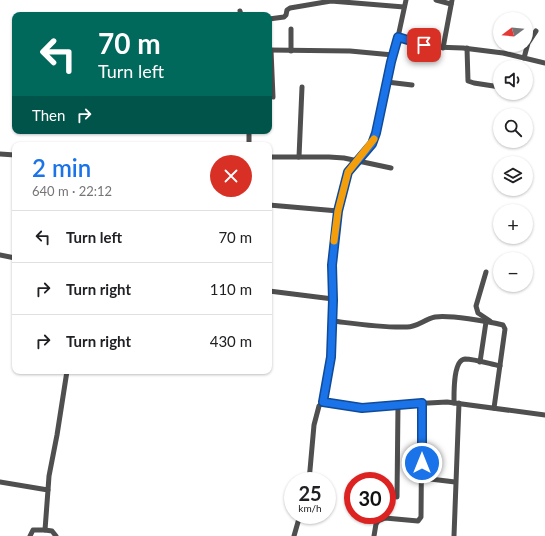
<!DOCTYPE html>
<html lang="en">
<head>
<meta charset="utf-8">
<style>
	:root { --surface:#fff; --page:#f6f6f6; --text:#202124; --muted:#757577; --line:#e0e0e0; --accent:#1a73e8 }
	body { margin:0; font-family:Lato,sans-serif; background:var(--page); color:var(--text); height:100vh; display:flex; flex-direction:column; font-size:15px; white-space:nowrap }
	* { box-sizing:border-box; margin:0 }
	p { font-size:13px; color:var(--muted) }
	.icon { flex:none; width:22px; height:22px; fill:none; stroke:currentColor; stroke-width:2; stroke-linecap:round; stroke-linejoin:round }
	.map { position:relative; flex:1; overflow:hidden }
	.sheet { position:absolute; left:12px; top:142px; width:260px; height:232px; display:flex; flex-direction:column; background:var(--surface); border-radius:8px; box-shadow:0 1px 3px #0004 }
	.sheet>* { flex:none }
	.top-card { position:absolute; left:12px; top:12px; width:260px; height:122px; border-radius:8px; box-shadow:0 1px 3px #0004; background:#00695c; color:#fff; overflow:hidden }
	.needle { width:26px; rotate:254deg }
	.buttons { position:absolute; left:493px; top:12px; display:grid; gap:8px }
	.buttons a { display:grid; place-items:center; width:40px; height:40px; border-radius:50%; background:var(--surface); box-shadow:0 1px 3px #0004; font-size:20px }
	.speed { position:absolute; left:284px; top:472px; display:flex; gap:8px; font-size:20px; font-weight:700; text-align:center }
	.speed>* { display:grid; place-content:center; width:52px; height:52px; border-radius:50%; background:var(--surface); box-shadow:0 1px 3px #0004; line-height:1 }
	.speed small { font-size:10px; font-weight:400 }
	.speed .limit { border:6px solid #d22; background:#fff; color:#111 }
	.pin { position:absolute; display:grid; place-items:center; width:34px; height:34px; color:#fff; margin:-17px; border-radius:8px; box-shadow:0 2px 6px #0006 }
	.me { position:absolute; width:44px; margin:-22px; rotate:0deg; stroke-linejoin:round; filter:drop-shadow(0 0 3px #0008) }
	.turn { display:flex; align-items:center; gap:14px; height:84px; padding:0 20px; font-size:18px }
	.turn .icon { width:52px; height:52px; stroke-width:2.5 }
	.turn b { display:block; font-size:28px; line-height:34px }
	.then { display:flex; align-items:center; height:38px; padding:0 20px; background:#0003; gap:8px; font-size:15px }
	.round { display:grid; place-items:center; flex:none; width:42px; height:42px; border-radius:21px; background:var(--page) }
	.summary { display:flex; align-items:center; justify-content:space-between; height:68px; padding:0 20px }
	h1 { font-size:24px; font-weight:600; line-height:30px; color:var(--accent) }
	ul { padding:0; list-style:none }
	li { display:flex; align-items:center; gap:12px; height:52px; padding:0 20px; border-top:1px solid var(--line) }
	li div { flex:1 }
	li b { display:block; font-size:15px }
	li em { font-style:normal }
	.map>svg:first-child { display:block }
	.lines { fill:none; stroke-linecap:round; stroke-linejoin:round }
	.minor { stroke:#4f4f4f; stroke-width:5 }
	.route-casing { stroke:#114b97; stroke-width:10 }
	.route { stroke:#1a73e8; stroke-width:7 }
	.slow { stroke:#f59e0b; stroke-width:7 }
</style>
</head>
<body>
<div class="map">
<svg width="545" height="536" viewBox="0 0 545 536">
	<rect width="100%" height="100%" fill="#fff"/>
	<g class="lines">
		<g class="minor">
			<path d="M436,0L451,4"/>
			<path d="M240,11L241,15"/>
			<path d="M269,19L284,17L286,15L287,10L290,8L331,1L404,7"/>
			<path d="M291,29V51"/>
			<path d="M398,37L434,47L463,48L503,53L545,63"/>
			<path d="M443,48L452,0"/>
			<path d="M467,48L468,81L474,83L500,87"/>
			<path d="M269,50L350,51L393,55"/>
			<path d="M271,50L273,97"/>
			<path d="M524,58L528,43L536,31"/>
			<path d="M387,82L412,85"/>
			<path d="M249,145V131"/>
			<path d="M0,154L15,155"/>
			<path d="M269,157H329L344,158L391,168"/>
			<path d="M299,157L302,87"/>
			<path d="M269,205L338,211"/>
			<path d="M0,255L15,258"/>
			<path d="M486,272L476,306L478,313L490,321"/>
			<path d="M269,291L333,299"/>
			<path d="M333,321C357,324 382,328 407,327C417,327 425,319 435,317C450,315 487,321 503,325L505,329L494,408"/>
			<path d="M480,362L486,322"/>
			<path d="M323,402L349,407L372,408L410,404L447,402L545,415"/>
			<path d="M454,403C454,393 453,360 465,359C475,359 490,364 500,366"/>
			<path d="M422,478L455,482"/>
			<path d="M309,481L314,425L319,406L323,402L331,357L333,321L332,265L338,211L349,172L372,144L376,133L391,62L398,37L406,0"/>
			<path d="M0,482L48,490L45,530H33L30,536"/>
			<path d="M48,490L49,476L57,435L67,371"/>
			<path d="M397,497L398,405"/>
			<path d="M45,530L52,531L56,536"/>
			<path d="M294,536L300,515"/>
			<path d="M374,536L376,524L378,521L385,518L418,521L421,517L422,403"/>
			<path d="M454,536L459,403"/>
		</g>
	</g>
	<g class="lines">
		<g class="route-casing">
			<path id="route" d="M422,463V403L362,408L323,402L331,357L333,300L332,265L338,211L348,172L372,144L376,133L391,62L398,37L424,45"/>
		</g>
		<use href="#route" class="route"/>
		<path class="slow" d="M334,241L338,211L348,172L374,139"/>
	</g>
</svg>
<div class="buttons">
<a><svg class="needle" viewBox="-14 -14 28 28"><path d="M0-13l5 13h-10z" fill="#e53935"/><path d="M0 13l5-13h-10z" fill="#757577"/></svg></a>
<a><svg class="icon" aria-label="sound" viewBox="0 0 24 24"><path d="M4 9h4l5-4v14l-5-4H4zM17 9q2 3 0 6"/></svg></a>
<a><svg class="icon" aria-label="search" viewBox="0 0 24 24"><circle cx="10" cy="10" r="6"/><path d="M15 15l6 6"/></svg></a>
<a><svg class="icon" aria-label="layers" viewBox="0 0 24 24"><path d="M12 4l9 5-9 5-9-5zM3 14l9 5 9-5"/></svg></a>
<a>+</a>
<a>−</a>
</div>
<div class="speed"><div>25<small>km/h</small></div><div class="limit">30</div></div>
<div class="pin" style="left:424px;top:45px;background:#d93025"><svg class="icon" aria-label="arrive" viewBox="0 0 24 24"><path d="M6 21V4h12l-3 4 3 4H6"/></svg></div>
<svg class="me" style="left:422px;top:463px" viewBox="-20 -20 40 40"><circle r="17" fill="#1a73e8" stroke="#fff" stroke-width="3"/><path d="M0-11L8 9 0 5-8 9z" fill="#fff"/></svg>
<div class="top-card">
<div class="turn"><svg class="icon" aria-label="left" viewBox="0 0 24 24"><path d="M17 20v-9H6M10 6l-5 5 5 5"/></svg><div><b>70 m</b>Turn left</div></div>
<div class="then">Then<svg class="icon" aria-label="right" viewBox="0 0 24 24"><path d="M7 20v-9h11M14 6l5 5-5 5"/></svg></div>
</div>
<section class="sheet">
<div class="summary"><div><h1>2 min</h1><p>640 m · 22:12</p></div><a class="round" style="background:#d93025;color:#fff"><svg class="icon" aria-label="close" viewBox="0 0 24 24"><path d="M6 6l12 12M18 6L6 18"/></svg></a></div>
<ul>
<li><svg class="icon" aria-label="left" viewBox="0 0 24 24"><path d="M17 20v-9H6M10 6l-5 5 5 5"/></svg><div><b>Turn left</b></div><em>70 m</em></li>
<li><svg class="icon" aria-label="right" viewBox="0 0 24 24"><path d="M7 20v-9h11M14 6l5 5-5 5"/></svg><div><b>Turn right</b></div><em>110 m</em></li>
<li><svg class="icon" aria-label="right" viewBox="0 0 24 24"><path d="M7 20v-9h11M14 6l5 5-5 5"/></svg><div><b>Turn right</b></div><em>430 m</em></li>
</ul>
</section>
</div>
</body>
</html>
